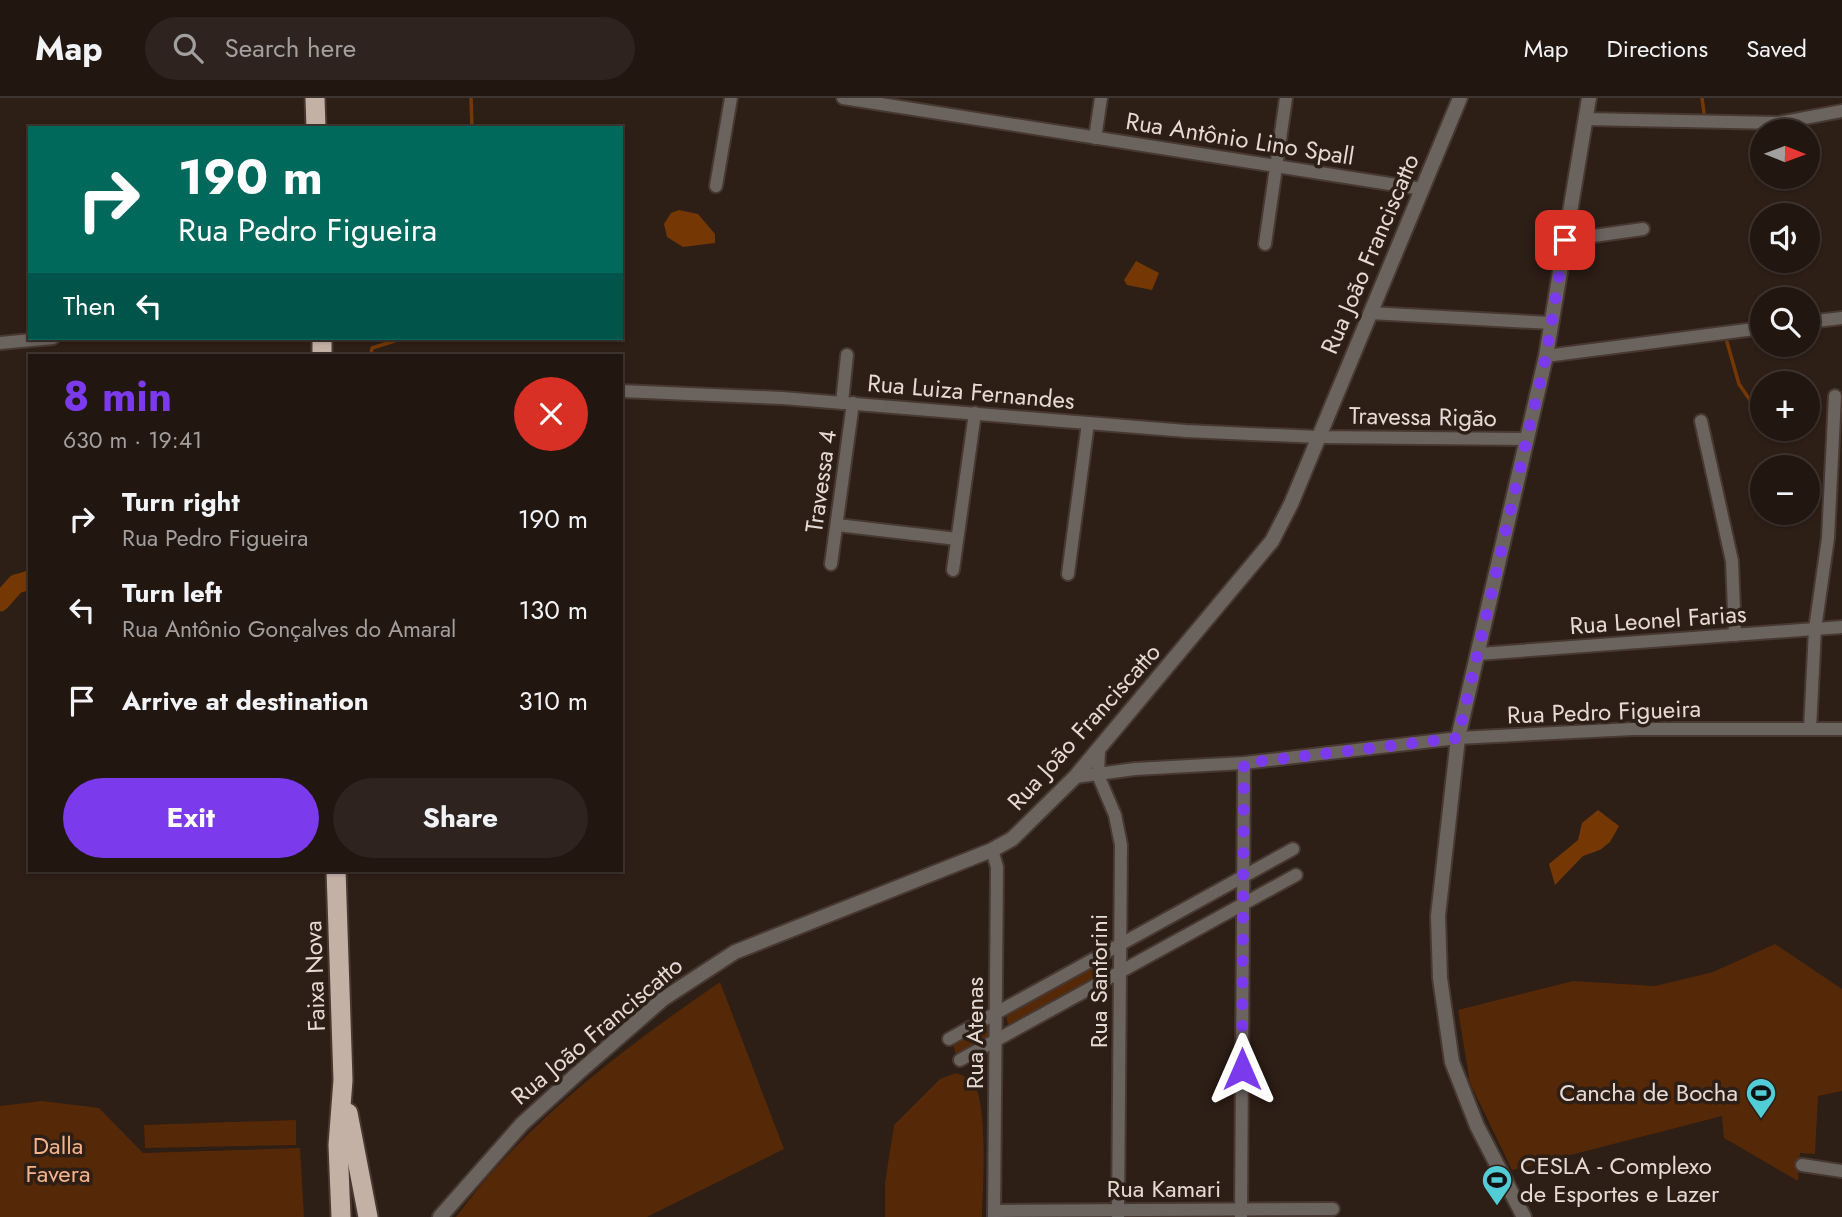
<!DOCTYPE html>
<html lang="en">
<head>
<meta charset="utf-8">
<style>
	:root { --surface:#221610; --page:#2e231e; --text:#f1f3f6; --muted:#a29f9f; --line:#3f3530; --accent:#7c3aed }
	body { margin:0; font-family:Jost,sans-serif; background:var(--page); color:var(--text); height:100vh; display:flex; flex-direction:column; font-size:26px; white-space:nowrap }
	* { box-sizing:border-box; margin:0 }
	p { font-size:23px; color:var(--muted) }
	.icon { flex:none; width:38px; height:38px; fill:none; stroke:currentColor; stroke-width:2; stroke-linecap:round; stroke-linejoin:round }
	.map { position:relative; flex:1; overflow:hidden }
	.sheet { position:absolute; left:28px; top:256px; width:595px; height:518px; display:flex; flex-direction:column; background:var(--surface); border-radius:0px; box-shadow:0 2px 5px #0004,0 0 0 2px var(--line) }
	.sheet>* { flex:none }
	.hud { position:absolute; left:28px; top:28px; width:595px; height:214px; border-radius:0px; box-shadow:0 2px 5px #0004,0 0 0 2px var(--line); background:#00695c; color:#fff; overflow:hidden }
	.needle { width:46px; rotate:91deg }
	.controls { position:absolute; left:1750px; top:21px; display:grid; gap:14px }
	.controls a { display:grid; place-items:center; width:70px; height:70px; border-radius:50%; background:var(--surface); box-shadow:0 2px 5px #0004,0 0 0 2px var(--line); font-size:35px }
	.pin { position:absolute; display:grid; place-items:center; width:60px; height:60px; color:#fff; margin:-30px; border-radius:14px; box-shadow:0 4px 10px #0006 }
	.me { position:absolute; width:77px; margin:-38px; rotate:0deg; stroke-linejoin:round; filter:drop-shadow(0 0 5px #0008) }
	.turn { display:flex; align-items:center; gap:24px; height:147px; padding:0 35px; font-size:32px }
	.turn .icon { width:91px; height:91px; stroke-width:2.5 }
	.turn b { display:block; font-size:49px; line-height:60px }
	.then { display:flex; align-items:center; height:66px; padding:0 35px; background:#0003; gap:14px; font-size:26px }
	.round { display:grid; place-items:center; flex:none; width:74px; height:74px; border-radius:37px; background:var(--page) }
	.summary { display:flex; align-items:center; justify-content:space-between; height:119px; padding:0 35px }
	h1 { font-size:42px; font-weight:700; line-height:52px; color:var(--accent) }
	.action { display:flex; gap:14px; margin-top:auto; padding:14px 35px }
	.action a { flex:1; height:80px; border-radius:42px; background:var(--accent); color:#fff; font-size:28px; font-weight:700; line-height:80px; text-align:center }
	.action a+a { background:var(--page); color:var(--text) }
	ul { padding:0; list-style:none }
	li { display:flex; align-items:center; gap:21px; height:91px; padding:0 35px }
	li div { flex:1 }
	li b { display:block; font-size:26px }
	li em { font-style:normal }
	header { display:flex; align-items:center; gap:42px; box-sizing:border-box; height:98px; padding:0 35px; background:var(--surface); border-bottom:2px solid var(--line) }
	header strong { font-size:33px }
	nav { display:flex; gap:38px; margin-inline-start:auto; font-size:24px }
	.search { width:490px; height:63px; background:var(--page); display:flex; align-items:center; gap:18px; box-sizing:border-box; padding:0 24px; border-radius:38px; color:var(--muted); font-size:26px }
	.map>svg:first-child { display:block }
	.green { fill:#552907 }
	.water { fill:#753805 }
	.lines { fill:none; stroke-linecap:round; stroke-linejoin:round }
	.stream { stroke:#753805; stroke-width:3.5 }
	.river { stroke:#753805; stroke-width:19 }
	.minor-casing { stroke:#473831; stroke-width:16 }
	.tertiary-casing { stroke:#473831; stroke-width:18 }
	.trunk-casing { stroke:#473831; stroke-width:23 }
	.minor { stroke:#6b635e; stroke-width:12 }
	.tertiary { stroke:#6b635e; stroke-width:14 }
	.trunk { stroke:#c4b1a6; stroke-width:19 }
	.route { stroke:#7c3aed; stroke-width:12; stroke-dasharray:0 21.6 }
	.labels { text-anchor:middle; stroke-width:7; stroke-linejoin:round; paint-order:stroke }
	.street-label { font-size:24px; fill:#e5dad4; stroke:#2d1e16 }
	.poi-label { font-size:24px; fill:#e5dad4; stroke:#2d1e16; text-anchor:end }
	.park-label { font-size:24px; fill:#f6b38b; stroke:#2d1e16 }
</style>
</head>
<body>
<header>
<strong>Map</strong>
<div class="search"><svg class="icon" aria-label="search" viewBox="0 0 24 24"><circle cx="10" cy="10" r="6"/><path d="M15 15l6 6"/></svg>Search here</div>
<nav><a>Map</a><a>Directions</a><a>Saved</a></nav>
</header>
<div class="map">
<svg width="1842" height="1119" viewBox="0 0 1842 1119">
	<rect width="100%" height="100%" fill="#2d1e16"/>
	<g class="green">
		<path d="M1775,846L1842,891V993L1818,998L1815,1056L1800,1055L1798,1083L1724,1040L1722,1018L1512,1072L1470,985L1458,912L1573,883L1655,888L1713,874Z"/>
		<path d="M1107,864L1109,874L1013,929L1008,927L1006,917L1099,865Z"/>
		<path d="M720,884L784,1051L647,1119H456C526,1023 623,951 720,884Z"/>
		<path d="M983,927L988,928L990,939L957,960L953,946Z"/>
		<path d="M956,975C960,977 968,979 971,982C989,997 983,1094 982,1119H885V1085L894,1027L940,981Z"/>
		<path d="M42,1003L99,1010L143,1055L300,1050L304,1119H0V1008Z"/>
		<path d="M296,1022V1047L145,1050L144,1027Z"/>
	</g>
	<g class="water">
		<path d="M679,112L698,116L715,136V145L683,149L667,139L664,126L671,115Z"/>
		<path d="M1136,163L1159,175L1152,192L1127,187L1124,182Z"/>
		<path d="M1598,712L1619,728L1610,744L1600,752L1583,758L1555,787L1549,766L1578,742L1582,725Z"/>
	</g>
	<g class="lines">
		<g class="stream">
			<path d="M471,0L472,30"/>
			<path d="M1702,0L1704,15"/>
			<path d="M1727,244L1739,286L1754,308"/>
			<path d="M371,257L372,250L404,240"/>
		</g>
		<path class="river" d="M0,504L16,486L30,482"/>
		<g class="minor-casing">
			<g id="minor">
				<path d="M843,0L1422,91"/>
				<path d="M1585,21L1778,25L1842,13"/>
				<path d="M1095,40L1101,0"/>
				<path d="M716,88L731,0"/>
				<path d="M1565,142L1643,131"/>
				<path d="M1265,146L1286,0"/>
				<path d="M1370,215L1551,225"/>
				<path d="M1808,224L1842,220"/>
				<path d="M0,245L53,240"/>
				<path d="M1546,258L1762,230"/>
				<path d="M621,293L782,300L1186,333L1318,339L1526,341"/>
				<path d="M842,305L847,257"/>
				<path d="M1701,323L1732,463L1735,537"/>
				<path d="M837,427L957,441"/>
				<path d="M831,466L853,305"/>
				<path d="M953,472L975,315"/>
				<path d="M1068,476L1088,325"/>
				<path d="M1478,556L1842,529"/>
				<path d="M1810,631L1815,531L1828,440L1835,298"/>
				<path d="M1099,652L1098,677L1115,717L1121,747L1118,1119"/>
				<path d="M1075,679L1135,671L1244,665L1458,640L1633,631H1842"/>
				<path d="M992,752L997,769L994,1119"/>
				<path d="M949,941L1293,751"/>
				<path d="M960,962L1296,777"/>
				<path d="M1802,1067L1842,1073"/>
				<path d="M994,1113L1333,1111"/>
				<path d="M1241,1119L1244,665"/>
			</g>
		</g>
		<g class="tertiary-casing">
			<g id="tertiary">
				<path d="M440,1119L522,1026L578,975L663,901L735,854L992,752L1012,741L1075,679L1272,443L1291,406L1460,0"/>
				<path d="M1524,1119L1477,1028L1452,964L1440,880L1438,818L1458,640L1546,258L1589,0"/>
			</g>
		</g>
		<g class="trunk-casing">
			<g id="trunk">
				<path d="M315,0L316,30"/>
				<path d="M322,240V257"/>
				<path d="M336,772L343,982L338,1047L341,1119"/>
				<path d="M348,1015L368,1119"/>
			</g>
		</g>
		<use href="#minor" class="minor"/>
		<use href="#tertiary" class="tertiary"/>
		<use href="#trunk" class="trunk"/>
	</g>
	<g class="lines">
		<path class="route" d="M1242,971L1244,665L1458,640L1546,258L1565,142"/>
	</g>
	<defs>
		<g id="stadium-pin" transform="scale(1.575)"><path d="M0 17L-7.5 6A9.5 9.5 0 1 1 7.5 6Z" fill="#52ccd5" stroke="#2d1e16"/><path d="M0-5a6.5 5 0 1 0 0 10a6.5 5 0 1 0 0-10ZM-3.5-1.8h7v3.6h-7Z" fill="#111"/></g>
	</defs>
	<g fill-rule="evenodd">
		<use href="#stadium-pin" x="1761" y="995"/>
		<use href="#stadium-pin" x="1497" y="1082"/>
	</g>
	<g class="labels">
		<g class="street-label">
			<text transform="translate(1240 41) rotate(9)" y="8">Rua Antônio Lino Spall</text>
			<text transform="translate(1370 156) rotate(-67)" y="8">Rua João Franciscatto</text>
			<text transform="translate(971 294) rotate(5)" y="8">Rua Luiza Fernandes</text>
			<text transform="translate(1423 319) rotate(1)" y="8">Travessa Rigão</text>
			<text transform="translate(821 383) rotate(-82)" y="8">Travessa 4</text>
			<text transform="translate(1658 522) rotate(-4)" y="8">Rua Leonel Farias</text>
			<text transform="translate(1604 614) rotate(-2)" y="8">Rua Pedro Figueira</text>
			<text transform="translate(1084 629) rotate(-48)" y="8">Rua João Franciscatto</text>
			<text transform="translate(315 878) rotate(-92)" y="8">Faixa Nova</text>
			<text transform="translate(1099 883) rotate(-90)" y="8">Rua Santorini</text>
			<text transform="translate(597 933) rotate(-40)" y="8">Rua João Franciscatto</text>
			<text transform="translate(975 935) rotate(-90)" y="8">Rua Atenas</text>
			<text x="1164" y="1099">Rua Kamari</text>
		</g>
		<g class="poi-label">
			<text x="1738" y="1003">Cancha de Bocha</text>
			<text x="1520" y="1076" text-anchor="start">CESLA - Complexo<tspan x="1520" dy="28">de Esportes e Lazer</tspan></text>
		</g>
		<g class="park-label">
			<text x="58" y="1056">Dalla<tspan x="58" dy="28">Favera</tspan></text>
		</g>
	</g>
</svg>
<div class="controls">
<a><svg class="needle" viewBox="-14 -14 28 28"><path d="M0-13l5 13h-10z" fill="#e53935"/><path d="M0 13l5-13h-10z" fill="#a29f9f"/></svg></a>
<a><svg class="icon" aria-label="sound" viewBox="0 0 24 24"><path d="M4 9h4l5-4v14l-5-4H4zM17 9q2 3 0 6"/></svg></a>
<a><svg class="icon" aria-label="search" viewBox="0 0 24 24"><circle cx="10" cy="10" r="6"/><path d="M15 15l6 6"/></svg></a>
<a>+</a>
<a>−</a>
</div>
<div class="pin" style="left:1565px;top:142px;background:#d93025"><svg class="icon" aria-label="arrive" viewBox="0 0 24 24"><path d="M6 21V4h12l-3 4 3 4H6"/></svg></div>
<svg class="me" style="left:1242px;top:971px" viewBox="-20 -20 40 40"><path d="M0-17L14 15 0 8-14 15z" fill="#7c3aed" stroke="#fff" stroke-width="4"/></svg>
<div class="hud">
<div class="turn"><svg class="icon" aria-label="right" viewBox="0 0 24 24"><path d="M7 20v-9h11M14 6l5 5-5 5"/></svg><div><b>190 m</b>Rua Pedro Figueira</div></div>
<div class="then">Then<svg class="icon" aria-label="left" viewBox="0 0 24 24"><path d="M17 20v-9H6M10 6l-5 5 5 5"/></svg></div>
</div>
<section class="sheet">
<div class="summary"><div><h1>8 min</h1><p>630 m · 19:41</p></div><a class="round" style="background:#d93025;color:#fff"><svg class="icon" aria-label="close" viewBox="0 0 24 24"><path d="M6 6l12 12M18 6L6 18"/></svg></a></div>
<ul>
<li><svg class="icon" aria-label="right" viewBox="0 0 24 24"><path d="M7 20v-9h11M14 6l5 5-5 5"/></svg><div><b>Turn right</b><p>Rua Pedro Figueira</p></div><em>190 m</em></li>
<li><svg class="icon" aria-label="left" viewBox="0 0 24 24"><path d="M17 20v-9H6M10 6l-5 5 5 5"/></svg><div><b>Turn left</b><p>Rua Antônio Gonçalves do Amaral</p></div><em>130 m</em></li>
<li><svg class="icon" aria-label="arrive" viewBox="0 0 24 24"><path d="M6 21V4h12l-3 4 3 4H6"/></svg><div><b>Arrive at destination</b></div><em>310 m</em></li>
</ul>
<div class="action"><a>Exit</a><a>Share</a></div>
</section>
</div>
</body>
</html>
